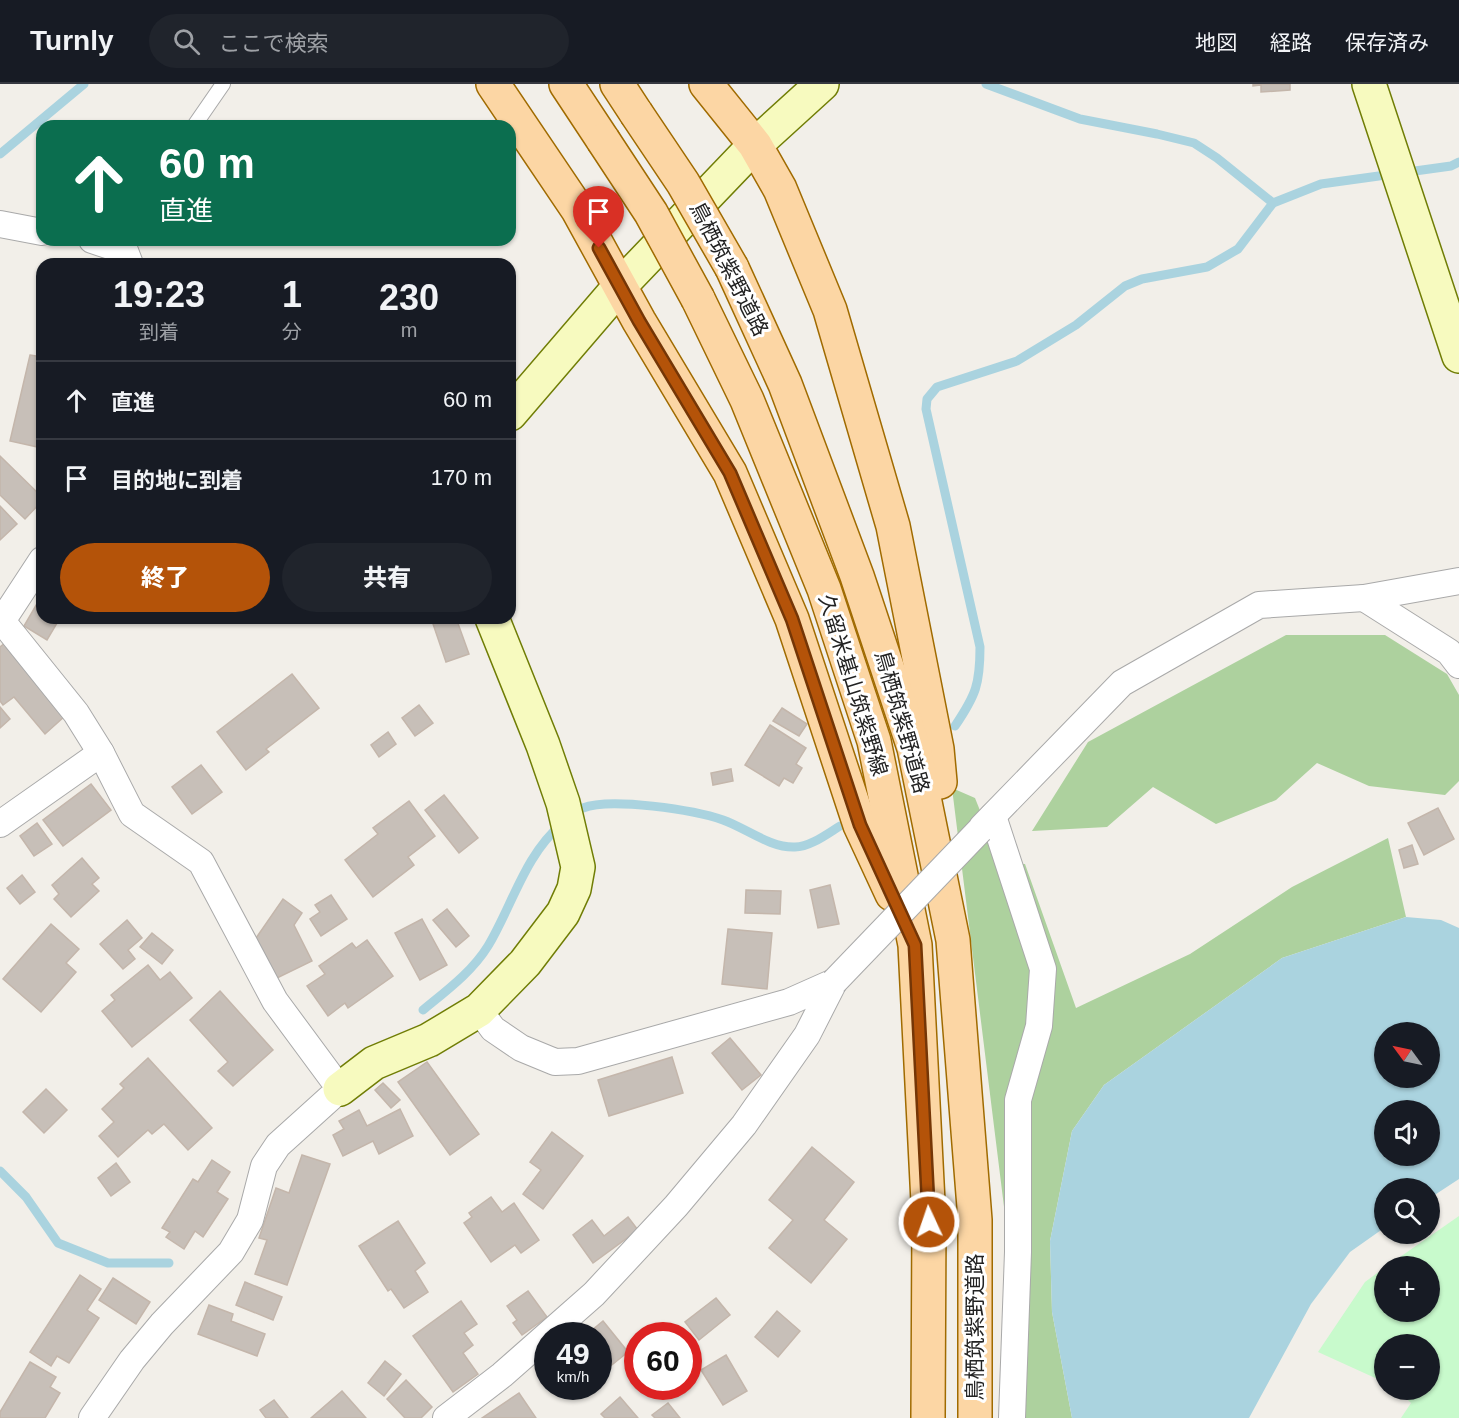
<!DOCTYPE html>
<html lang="ja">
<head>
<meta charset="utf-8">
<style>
	:root { --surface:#171b24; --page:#20242c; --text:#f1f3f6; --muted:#9ea1a6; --line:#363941; --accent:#b45309 }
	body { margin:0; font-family:Arial,"Noto Sans JP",sans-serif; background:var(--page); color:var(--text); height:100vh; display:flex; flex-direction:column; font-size:22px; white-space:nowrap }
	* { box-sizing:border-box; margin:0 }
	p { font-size:20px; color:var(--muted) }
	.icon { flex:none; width:33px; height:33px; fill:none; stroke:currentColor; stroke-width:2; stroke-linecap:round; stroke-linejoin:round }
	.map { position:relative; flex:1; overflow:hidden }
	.details { position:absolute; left:36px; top:174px; width:480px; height:366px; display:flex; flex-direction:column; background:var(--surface); border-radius:18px; box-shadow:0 2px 4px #0004 }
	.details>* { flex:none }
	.top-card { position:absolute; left:36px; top:36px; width:480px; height:126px; border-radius:18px; box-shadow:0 2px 4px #0004; background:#0b6e4f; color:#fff; overflow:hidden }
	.needle { width:39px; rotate:303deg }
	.buttons { position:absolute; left:1374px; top:938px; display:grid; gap:12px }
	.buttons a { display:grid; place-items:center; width:66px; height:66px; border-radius:50%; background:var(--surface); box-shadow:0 2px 4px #0004; font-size:30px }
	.speed { position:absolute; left:534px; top:1238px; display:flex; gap:12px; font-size:30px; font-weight:700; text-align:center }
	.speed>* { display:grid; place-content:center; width:78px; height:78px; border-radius:50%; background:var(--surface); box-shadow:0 2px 4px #0004; line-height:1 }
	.speed small { font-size:15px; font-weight:400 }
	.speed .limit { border:9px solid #d22; background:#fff; color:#111 }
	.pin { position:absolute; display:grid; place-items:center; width:51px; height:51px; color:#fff; margin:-62px -26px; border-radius:50% 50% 50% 0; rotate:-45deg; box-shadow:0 0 6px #0007 }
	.pin .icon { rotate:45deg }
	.me { position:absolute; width:66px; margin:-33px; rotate:357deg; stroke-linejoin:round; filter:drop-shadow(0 0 4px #0008) }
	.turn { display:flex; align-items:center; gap:21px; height:126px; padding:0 24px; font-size:27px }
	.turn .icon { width:78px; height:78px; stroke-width:2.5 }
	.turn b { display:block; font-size:42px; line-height:51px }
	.eta { display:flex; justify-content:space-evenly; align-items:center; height:102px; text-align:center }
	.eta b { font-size:36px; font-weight:800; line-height:42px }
	.cta { display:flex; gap:12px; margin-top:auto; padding:12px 24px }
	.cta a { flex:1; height:69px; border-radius:36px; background:var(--accent); color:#fff; font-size:24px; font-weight:800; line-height:69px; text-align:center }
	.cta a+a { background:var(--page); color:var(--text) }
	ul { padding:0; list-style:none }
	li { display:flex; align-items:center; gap:18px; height:78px; padding:0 24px; border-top:2px solid var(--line) }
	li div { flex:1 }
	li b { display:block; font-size:22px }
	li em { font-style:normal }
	header { display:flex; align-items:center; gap:36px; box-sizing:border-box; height:84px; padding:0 30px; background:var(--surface); border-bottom:2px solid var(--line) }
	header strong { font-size:28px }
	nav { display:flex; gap:33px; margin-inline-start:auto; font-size:21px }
	.search { width:420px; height:54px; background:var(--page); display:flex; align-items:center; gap:15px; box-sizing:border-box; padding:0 21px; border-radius:33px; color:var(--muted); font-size:22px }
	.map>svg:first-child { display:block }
	.forest { fill:#add19e }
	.park { fill:#c8facc }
	.water { fill:#aad3df; fill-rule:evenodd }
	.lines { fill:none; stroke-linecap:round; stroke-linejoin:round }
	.stream { stroke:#aad3df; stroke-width:9 }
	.building { fill:#c7bfb8; stroke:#c4b6ab; stroke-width:1.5 }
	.lane-casing { stroke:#a9a9a9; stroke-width:16 }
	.street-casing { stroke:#a9a9a9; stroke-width:28 }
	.secondary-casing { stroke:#707d05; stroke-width:36 }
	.primary-casing { stroke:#a06b00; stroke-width:36 }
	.lane { stroke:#fff; stroke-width:14 }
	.street { stroke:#fff; stroke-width:26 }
	.secondary { stroke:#f7fabf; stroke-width:33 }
	.primary { stroke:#fcd6a4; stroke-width:33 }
	.street-bridge-casing { stroke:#a9a9a9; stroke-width:28; stroke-linecap:butt }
	.primary-bridge-casing { stroke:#a06b00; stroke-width:36; stroke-linecap:butt }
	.street-bridge { stroke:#fff; stroke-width:26 }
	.primary-bridge { stroke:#fcd6a4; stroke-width:33 }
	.route-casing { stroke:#753606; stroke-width:15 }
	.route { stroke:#b45309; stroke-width:10 }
	.labels { text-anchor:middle; stroke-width:6; stroke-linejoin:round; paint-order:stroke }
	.street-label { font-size:21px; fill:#222; stroke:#fff }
</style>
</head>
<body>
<header>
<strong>Turnly</strong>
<div class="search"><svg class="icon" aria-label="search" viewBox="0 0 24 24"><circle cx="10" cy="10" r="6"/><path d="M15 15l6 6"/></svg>ここで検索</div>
<nav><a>地図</a><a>経路</a><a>保存済み</a></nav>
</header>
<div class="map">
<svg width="1459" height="1334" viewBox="0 0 1459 1334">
	<rect width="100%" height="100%" fill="#f2efe9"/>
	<g class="forest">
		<path d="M1286,551H1385L1447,590L1459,611V697L1445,711L1369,702L1317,679L1276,716L1216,740L1153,703L1107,743L1032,747L1088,658Z"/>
		<path d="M952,704L975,714L1001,779L1025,780L1076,924L1190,870L1292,803L1388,754L1406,833L1282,874L1104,1001L1072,1047L1050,1157L1052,1228L1072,1334H1004L1010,1171Z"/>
	</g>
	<path class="park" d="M1459,1132V1334H1401L1411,1319L1397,1305H1430V1260H1384V1298L1318,1268L1365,1198L1384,1184V1227H1430V1182H1387Z"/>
	<path class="water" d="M1406,833L1441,836L1459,844V1095L1430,1114V1104H1384V1144L1350,1168L1311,1220L1249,1334H1072L1052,1228L1050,1157L1072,1047L1104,1001L1282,874ZM1384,948H1430V993H1384ZM1384,1026H1430V1071H1384Z"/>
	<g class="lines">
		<g class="stream">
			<path d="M986,0L1080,35L1157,50L1194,59L1217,74L1273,119"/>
			<path d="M0,70L84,0"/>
			<path d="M955,642C976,611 980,600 980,563L926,325L927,315L937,303L1017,277L1076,241L1125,202L1142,195L1207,183L1238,165L1273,119L1321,100L1451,82L1459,78"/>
			<path d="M572,732C575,730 579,725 583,724C610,713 695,726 723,736C746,744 770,764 795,763C810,763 827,750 840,742"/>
			<path d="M423,926C446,907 472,888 488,862C511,824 526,769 561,741"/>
			<path d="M0,1087L26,1113L58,1159L108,1179H169"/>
		</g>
	</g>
	<g class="building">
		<path d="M1253,0H1290V6L1261,8V1L1253,2Z"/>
		<path d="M30,271L42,273V364L10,357Z"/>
		<path d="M0,372L42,413V417L25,435L0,411Z"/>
		<path d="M0,422L17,440L0,456Z"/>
		<path d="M42,511V534H60L47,556L24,542Z"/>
		<path d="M431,534H456L469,570L446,578Z"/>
		<path d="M5,559L65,632L45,650L14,613L3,621L0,617V563Z"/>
		<path d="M292,590L319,624L266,665L269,668L246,686L217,648Z"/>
		<path d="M419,621L433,639L415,652L402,634Z"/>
		<path d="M0,623L10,635L0,644Z"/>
		<path d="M782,624L807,640L799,652L773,637Z"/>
		<path d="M770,641L806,664L796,680L802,684L793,699L784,694L779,702L745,681Z"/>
		<path d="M388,648L396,660L379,673L371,661Z"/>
		<path d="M201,681L222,708L192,730L172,703Z"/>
		<path d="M731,685L733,697L713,701L711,689Z"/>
		<path d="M91,700L111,726L63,762L43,736Z"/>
		<path d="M444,711L478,754L459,769L425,726Z"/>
		<path d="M409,717L435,752L408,773L414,781L373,813L345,776L378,750L373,744Z"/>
		<path d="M1438,724L1454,755L1424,771L1408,739Z"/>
		<path d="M37,739L52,760L34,772L20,752Z"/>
		<path d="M1412,761L1418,780L1404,784L1399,766Z"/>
		<path d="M82,774L99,794L92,800L99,807L71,833L54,815L59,810L52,801Z"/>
		<path d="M22,791L35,808L20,820L7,804Z"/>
		<path d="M830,801L839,840L818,844L810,806Z"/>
		<path d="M746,806L781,807L780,830L745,829Z"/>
		<path d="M331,811L347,835L321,852L310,835L320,828L315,821Z"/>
		<path d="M283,815L302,829L294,841L312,877L277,894L256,854Z"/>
		<path d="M447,825L469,852L456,863L433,836Z"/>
		<path d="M422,835L447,881L420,896L395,849Z"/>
		<path d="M127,836L142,854L128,866L135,875L123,885L100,860Z"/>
		<path d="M51,840L79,865L66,879L76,888L41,928L3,895Z"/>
		<path d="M728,845L772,849L767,905L722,900Z"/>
		<path d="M152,849L173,866L162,880L140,863Z"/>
		<path d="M367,856L393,892L348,924L345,919L328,932L307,902L325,890L319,882L352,859L356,864Z"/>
		<path d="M148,881L160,896L170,888L192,914L132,963L102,927L115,916L111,911Z"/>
		<path d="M220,907L273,966L233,1002L218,987L228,978L190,936Z"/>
		<path d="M730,954L761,991L742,1006L712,969Z"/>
		<path d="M672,973L683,1009L609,1032L598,996Z"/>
		<path d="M148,974L212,1044L188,1066L164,1040L152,1050L148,1046L118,1073L99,1052L114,1038L102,1025L124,1004L120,1000Z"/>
		<path d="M427,978L479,1050L450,1071L398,998Z"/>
		<path d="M383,999L400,1016L391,1024L375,1006Z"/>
		<path d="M46,1005L67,1026L44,1049L23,1028Z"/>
		<path d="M400,1025L413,1052L379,1070L373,1057L343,1072L333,1051L344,1045L339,1037L359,1026L367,1042Z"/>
		<path d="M552,1048L583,1072L543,1125L523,1110L541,1086L530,1078Z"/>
		<path d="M812,1063L854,1098L824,1136L847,1155L811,1199L769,1164L793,1136L769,1116Z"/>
		<path d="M302,1071L330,1080L287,1201L255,1190L267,1156L259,1154L276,1104L289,1109Z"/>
		<path d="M212,1076L230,1088L217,1108L228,1115L203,1153L195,1147L184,1165L166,1153L170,1148L162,1144L193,1095L198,1098Z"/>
		<path d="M116,1079L130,1098L111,1112L98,1094Z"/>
		<path d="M491,1113L502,1128L514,1119L539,1156L521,1169L515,1161L491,1178L464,1139L472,1133L469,1129Z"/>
		<path d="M628,1133L638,1146L593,1179L573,1151L592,1136L604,1152Z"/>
		<path d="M398,1137L425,1179L415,1187L428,1208L404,1224L391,1205L388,1207L359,1162Z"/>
		<path d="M80,1191L101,1205L87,1226L99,1234L69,1279L57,1272L51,1282L30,1268Z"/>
		<path d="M113,1194L150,1218L136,1240L99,1216Z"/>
		<path d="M245,1198L282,1213L273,1236L236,1221Z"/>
		<path d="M528,1207L547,1233L522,1251L513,1239L517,1236L507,1222Z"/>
		<path d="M716,1214L730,1231L699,1256L685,1238Z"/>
		<path d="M461,1217L477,1240L464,1249L473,1261L463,1269L478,1290L453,1308L413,1252Z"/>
		<path d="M209,1221L233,1230L231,1237L265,1250L257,1272L198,1250Z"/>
		<path d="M777,1227L800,1247L778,1273L755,1253Z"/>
		<path d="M603,1237L628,1268L598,1292V1251H586Z"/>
		<path d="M726,1271L747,1307L723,1321L701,1286Z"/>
		<path d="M385,1277L401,1290L384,1312L368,1299Z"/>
		<path d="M30,1278L56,1293L50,1303L60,1309L45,1334H0V1328Z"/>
		<path d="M406,1296L432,1323L421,1334H405L387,1315Z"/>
		<path d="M342,1307L366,1334H311Z"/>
		<path d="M519,1309L536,1334H482Z"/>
		<path d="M620,1313L638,1334H605L601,1330Z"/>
		<path d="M274,1316L288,1334H266L260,1326Z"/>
		<path d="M668,1319L680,1334H655L652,1331Z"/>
	</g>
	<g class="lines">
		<g class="lane-casing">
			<path id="lane" d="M194,42L223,0"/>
		</g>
		<g class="street-casing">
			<g id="street">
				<path d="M0,140L42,148"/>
				<path d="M92,156L125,167L130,180"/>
				<path d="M42,476L2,537L76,629L101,669L132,730L201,778L275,917L340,1005L278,1061L264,1082L250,1136L231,1168L162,1240L132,1276L92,1334"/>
				<path d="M1364,514L1449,568L1459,581"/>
				<path d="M993,732L1043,885L1039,942L1018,1016V1168L1012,1334"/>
				<path d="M0,740L101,669"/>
				<path d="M982,743L1122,599L1259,521L1364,514L1459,497"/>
				<path d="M479,926L493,945L521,964L555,978L578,977L789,918L834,898"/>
				<path d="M446,1334L502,1291L594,1210L676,1122L744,1041L807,951L834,898"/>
			</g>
		</g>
		<g class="secondary-casing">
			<g id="secondary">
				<path d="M1369,0L1459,272"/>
				<path d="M510,330L620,202L755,61L822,0"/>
				<path d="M340,1005L374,979L429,956L479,926L525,879L563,829L574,805L578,783L563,719L543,661L492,534"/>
			</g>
		</g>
		<g class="primary-casing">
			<g id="primary">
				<path d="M493,0L578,126L639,237L730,389L792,535L860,741L892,810"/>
				<path d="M566,0L603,56"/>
				<path d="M617,0L636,29"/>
				<path d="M706,0L755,61L780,105L830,226L893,442L937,665L940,698"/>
				<path d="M732,184L785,300L857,492L914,664L953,856L975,1136V1334"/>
				<path d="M698,215L747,316L824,505L874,657L915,861L929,1138L928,1334"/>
			</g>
		</g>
		<use href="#lane" class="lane"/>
		<use href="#street" class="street"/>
		<use href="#secondary" class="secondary"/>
		<use href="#primary" class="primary"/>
		<g class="street-bridge-casing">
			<path id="street-bridge" d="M834,898L980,746"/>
		</g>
		<g class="primary-bridge-casing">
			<g id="primary-bridge">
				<path d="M636,29L683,99L732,184"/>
				<path d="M603,56L651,129L698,215"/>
			</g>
		</g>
		<use href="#street-bridge" class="street-bridge"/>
		<use href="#primary-bridge" class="primary-bridge"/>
	</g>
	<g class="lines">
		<g class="route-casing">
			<path id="route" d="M599,164L639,237L730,389L792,535L860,741L915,861L929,1138"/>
		</g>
		<use href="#route" class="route"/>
	</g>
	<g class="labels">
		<g class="street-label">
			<text transform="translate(729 185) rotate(63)" y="7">鳥栖筑紫野道路</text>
			<text transform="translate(853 601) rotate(73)" y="7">久留米基山筑紫野線</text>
			<text transform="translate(902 638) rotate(74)" y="7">鳥栖筑紫野道路</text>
			<text transform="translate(975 1243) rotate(-90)" y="7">鳥栖筑紫野道路</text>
		</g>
	</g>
</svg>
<div class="buttons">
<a><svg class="needle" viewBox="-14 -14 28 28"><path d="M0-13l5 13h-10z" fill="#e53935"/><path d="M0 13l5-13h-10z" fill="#9ea1a6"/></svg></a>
<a><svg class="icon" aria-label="sound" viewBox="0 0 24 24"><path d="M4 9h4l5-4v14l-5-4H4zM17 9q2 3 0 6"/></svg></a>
<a><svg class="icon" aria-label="search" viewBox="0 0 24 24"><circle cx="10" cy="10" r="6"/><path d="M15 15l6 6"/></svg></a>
<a>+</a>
<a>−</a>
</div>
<div class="speed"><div>49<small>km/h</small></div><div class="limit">60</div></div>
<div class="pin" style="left:599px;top:164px;background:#d93025"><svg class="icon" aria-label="arrive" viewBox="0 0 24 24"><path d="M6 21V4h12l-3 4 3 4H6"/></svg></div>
<svg class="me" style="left:929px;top:1138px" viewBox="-20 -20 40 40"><circle r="17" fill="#b45309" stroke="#fff" stroke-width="3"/><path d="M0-11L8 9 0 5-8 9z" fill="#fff"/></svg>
<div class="top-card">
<div class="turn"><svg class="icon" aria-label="ahead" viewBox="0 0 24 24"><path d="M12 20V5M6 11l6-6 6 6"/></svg><div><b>60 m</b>直進</div></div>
</div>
<section class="details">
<div class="eta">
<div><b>19:23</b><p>到着</p></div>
<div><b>1</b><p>分</p></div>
<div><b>230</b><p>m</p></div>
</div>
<ul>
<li><svg class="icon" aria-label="ahead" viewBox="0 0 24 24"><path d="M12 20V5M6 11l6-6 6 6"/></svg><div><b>直進</b></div><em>60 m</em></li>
<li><svg class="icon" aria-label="arrive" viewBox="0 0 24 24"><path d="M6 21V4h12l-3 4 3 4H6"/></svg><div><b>目的地に到着</b></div><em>170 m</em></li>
</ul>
<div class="cta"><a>終了</a><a>共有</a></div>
</section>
</div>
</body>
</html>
